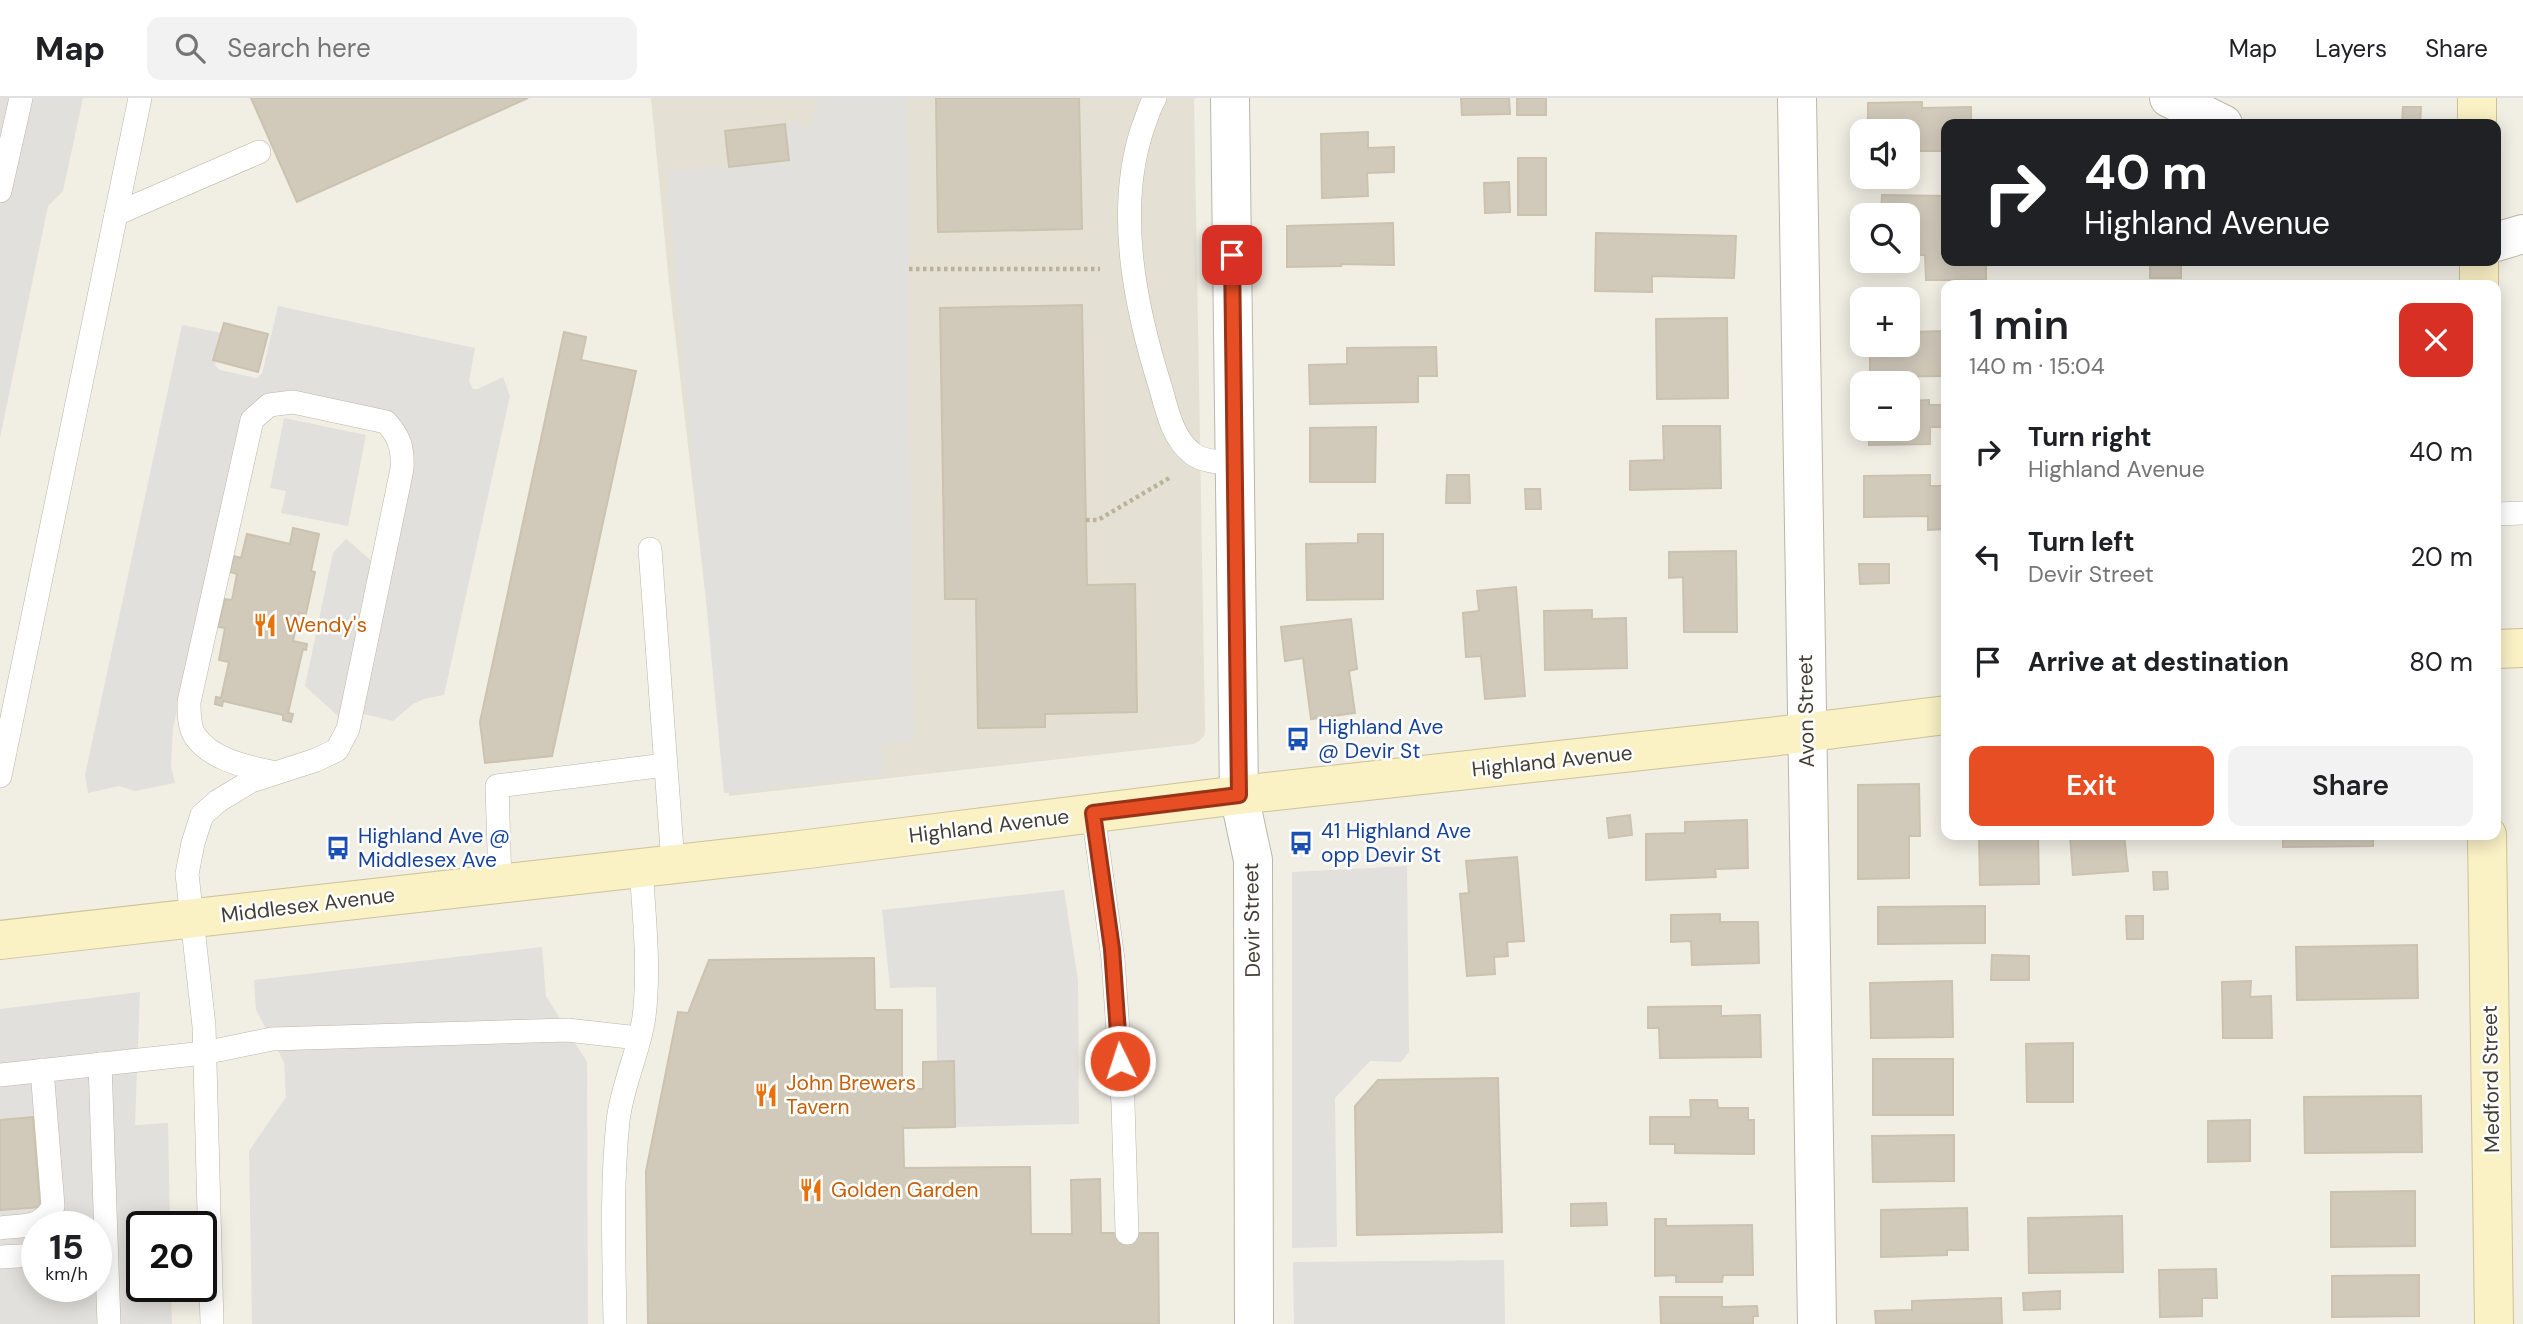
<!DOCTYPE html>
<html lang="en">
<head>
<meta charset="utf-8">
<style>
	:root { --surface:#fff; --page:#f2f2f2; --text:#202124; --muted:#757577; --line:#e0e0e0; --accent:#e84e23 }
	body { margin:0; font-family:"DM Sans",sans-serif; background:var(--page); color:var(--text); height:100vh; display:flex; flex-direction:column; font-size:26px; white-space:nowrap }
	* { box-sizing:border-box; margin:0 }
	p { font-size:23px; color:var(--muted) }
	.icon { flex:none; width:38px; height:38px; fill:none; stroke:currentColor; stroke-width:2; stroke-linecap:round; stroke-linejoin:round }
	.map { position:relative; flex:1; overflow:hidden }
	.sheet { position:absolute; left:1941px; top:182px; width:560px; height:560px; display:flex; flex-direction:column; background:var(--surface); border-radius:14px; box-shadow:0 4px 18px #0003 }
	.sheet>* { flex:none }
	.guide { position:absolute; left:1941px; top:21px; width:560px; height:147px; border-radius:14px; box-shadow:0 4px 18px #0003; background:#202124; color:#fff; overflow:hidden }
	.tools { position:absolute; left:1850px; top:21px; display:grid; gap:14px }
	.tools a { display:grid; place-items:center; width:70px; height:70px; border-radius:14px; background:var(--surface); box-shadow:0 4px 18px #0003; font-size:35px }
	.speed { position:absolute; left:21px; top:1113px; display:flex; gap:14px; font-size:35px; font-weight:700; text-align:center }
	.speed>* { display:grid; place-content:center; width:91px; height:91px; border-radius:50%; background:var(--surface); box-shadow:0 4px 18px #0003; line-height:1 }
	.speed small { font-size:18px; font-weight:400 }
	.speed .limit { border:4px solid #111; border-radius:10px; background:#fff; color:#111 }
	.pin { position:absolute; display:grid; place-items:center; width:60px; height:60px; color:#fff; margin:-30px; border-radius:14px; box-shadow:0 4px 10px #0006 }
	.me { position:absolute; width:77px; margin:-38px; rotate:356deg; stroke-linejoin:round; filter:drop-shadow(0 0 5px #0008) }
	.turn { display:flex; align-items:center; gap:24px; height:147px; padding:0 28px; font-size:32px }
	.turn .icon { width:91px; height:91px; stroke-width:2.5 }
	.turn b { display:block; font-size:49px; line-height:60px }
	.round { display:grid; place-items:center; flex:none; width:74px; height:74px; border-radius:14px; background:var(--page) }
	.summary { display:flex; align-items:center; justify-content:space-between; height:119px; padding:0 28px }
	h1 { font-size:42px; font-weight:600; line-height:52px }
	.action { display:flex; gap:14px; margin-top:auto; padding:14px 28px }
	.action a { flex:1; height:80px; border-radius:14px; background:var(--accent); color:#fff; font-size:28px; font-weight:600; line-height:80px; text-align:center }
	.action a+a { background:var(--page); color:var(--text) }
	ul { padding:0; list-style:none }
	li { display:flex; align-items:center; gap:21px; height:105px; padding:0 28px }
	li div { flex:1 }
	li b { display:block; font-size:26px }
	li em { font-style:normal }
	header { display:flex; align-items:center; gap:42px; box-sizing:border-box; height:98px; padding:0 35px; background:var(--surface); border-bottom:2px solid var(--line) }
	header strong { font-size:33px }
	nav { display:flex; gap:38px; margin-inline-start:auto; font-size:24px }
	.search { width:490px; height:63px; background:var(--page); display:flex; align-items:center; gap:18px; box-sizing:border-box; padding:0 24px; border-radius:14px; color:var(--muted); font-size:26px }
	.map>svg:first-child { display:block }
	.residential { fill:#e4e0d3 }
	.parking { fill:#e2e0dc; fill-rule:evenodd }
	.building { fill:#d1cabb; stroke:#cbc2af; stroke-width:2 }
	.lines { fill:none; stroke-linecap:round; stroke-linejoin:round }
	.service-casing { stroke:#bbb6a8; stroke-width:24 }
	.minor-casing { stroke:#bbb6a8; stroke-width:40 }
	.tertiary-casing { stroke:#bbb6a8; stroke-width:40 }
	.secondary-casing { stroke:#cdc297; stroke-width:40 }
	.path { stroke:#bcb29a; stroke-width:4.5; stroke-dasharray:3.5 3.5; stroke-linecap:butt }
	.service { stroke:#fff; stroke-width:23 }
	.minor { stroke:#fff; stroke-width:38 }
	.tertiary { stroke:#fff; stroke-width:38 }
	.secondary { stroke:#faf1c5; stroke-width:38 }
	.route-casing { stroke:#973317; stroke-width:18 }
	.route { stroke:#e84e23; stroke-width:12 }
	.labels { text-anchor:middle; stroke-width:5; stroke-linejoin:round; paint-order:stroke }
	.food-label { font-size:21px; fill:#c56008; stroke:#fff; text-anchor:start }
	.street-label { font-size:21px; fill:#423e35; stroke:#fff }
	.transit-label { font-size:21px; fill:#164399; stroke:#fff; text-anchor:start }
</style>
</head>
<body>
<header>
<strong>Map</strong>
<div class="search"><svg class="icon" aria-label="search" viewBox="0 0 24 24"><circle cx="10" cy="10" r="6"/><path d="M15 15l6 6"/></svg>Search here</div>
<nav><a>Map</a><a>Layers</a><a>Share</a></nav>
</header>
<div class="map">
<svg width="2523" height="1226" viewBox="0 0 2523 1226">
	<rect width="100%" height="100%" fill="#f1eee4"/>
	<path class="residential" d="M651,0H1194L1205,631L1204,638L1199,643L1194,646L729,698L669,184Z"/>
	<g class="parking">
		<path d="M0,0H83L63,93L48,108L0,340Z"/>
		<path d="M817,0H907L914,643L882,648L883,677L724,695L666,73L789,62L785,26L813,27Z"/>
		<path d="M278,208L475,250L469,283L473,291H478L503,279L510,298L444,597L424,601L413,606L393,623L359,615L411,343L406,331L397,319L386,312L311,296L286,294L242,321L173,630L171,668L175,685L135,693L119,688L88,695L85,677L182,227L222,235L215,267L220,272L256,280L262,276Z"/>
		<path d="M284,320L366,337L348,428L281,415L286,393L270,390Z"/>
		<path d="M346,441L373,464L339,619L305,588L333,455Z"/>
		<path d="M1407,768L1409,954L1401,964L1370,963L1335,1000L1337,1149L1292,1150V774Z"/>
		<path d="M1064,792L1078,882L1079,1026L955,1029L954,963H937L936,889L890,890L882,812Z"/>
		<path d="M542,849L546,898L587,964L588,1226H252L249,1053L286,999L284,964L256,912L254,882Z"/>
		<path d="M140,894L135,1027L168,1025L170,1129H142V1188H171L172,1226H0V911ZM37,1129H96V1188H37Z"/>
		<path d="M1504,1162L1505,1226H1294L1293,1164Z"/>
	</g>
	<g class="building">
		<path d="M251,0H528L297,104Z"/>
		<path d="M936,0H1079L1082,131L938,134Z"/>
		<path d="M1461,0H1509L1510,16L1462,17Z"/>
		<rect x="1517" y="0" width="29" height="17"/>
		<path d="M1922,4V10L1971,9V26H1946V53H1908V33H1868V5Z"/>
		<path d="M2403,9H2421L2420,26H2402Z"/>
		<path d="M785,26L789,62L729,69L725,33Z"/>
		<path d="M1368,34V50L1394,49V74L1367,75L1368,98L1322,100L1321,36Z"/>
		<rect x="1518" y="60" width="28" height="57"/>
		<path d="M1509,84L1510,114L1485,115L1484,85Z"/>
		<path d="M1882,97L1946,98V163H1986V182H1926L1925,157H1908V117H1881Z"/>
		<path d="M1393,125L1394,167L1341,166V168L1287,169V128Z"/>
		<path d="M1596,135L1736,138L1734,180L1652,178V194L1595,193Z"/>
		<rect x="2150" y="163" width="31" height="17"/>
		<rect x="2332" y="184" width="59" height="3"/>
		<path d="M1082,207L1087,487L1135,486L1137,614L1045,616V629L978,630L976,501H945L940,210Z"/>
		<path d="M1727,220L1728,300L1657,301L1656,221Z"/>
		<path d="M224,225L268,236L258,274L213,262Z"/>
		<path d="M1944,233L1945,278L1870,279V247H1908V234Z"/>
		<path d="M564,234L586,239L581,262L636,273L552,658L485,665L480,624Z"/>
		<path d="M1436,249L1437,278H1418V304L1310,306L1309,267L1347,266V250Z"/>
		<path d="M1929,302V307H1944V329H1930V346L1869,347V331H1908V303Z"/>
		<path d="M1663,328H1720L1721,390L1630,392V363L1664,362Z"/>
		<path d="M1376,329L1375,384H1310V330Z"/>
		<path d="M1447,377H1469L1470,405H1446Z"/>
		<path d="M1930,377V388H1946V431L1928,432V418L1864,419V378Z"/>
		<path d="M1525,391H1540L1541,411H1526Z"/>
		<path d="M293,430L319,436L311,473L315,474L306,516L299,515L293,543L307,546L306,552L303,551L288,615L293,616L291,624L283,622V617L223,603L222,608L215,606L216,599L221,600L229,564L219,562L225,530L218,529L225,501L232,502L237,476L230,474L234,458L241,460L247,436L290,446Z"/>
		<path d="M1358,436H1383V501L1307,502L1306,446L1358,445Z"/>
		<path d="M1736,453L1737,534H1684L1683,479L1669,480V454Z"/>
		<path d="M1859,466H1889V485L1860,486Z"/>
		<path d="M1516,489L1525,598L1485,601L1481,558L1466,559L1463,515L1479,513L1477,493Z"/>
		<path d="M1592,512V521L1626,520L1627,570L1545,572L1544,513Z"/>
		<path d="M1351,521L1357,571L1349,573L1355,615L1311,621L1303,560L1285,563L1281,529Z"/>
		<path d="M1919,686L1920,738H1909V780L1858,781V687Z"/>
		<path d="M1630,717L1632,737L1609,740L1607,720Z"/>
		<path d="M1747,722L1748,770L1715,771L1716,779L1646,782V736L1685,735V724Z"/>
		<path d="M1979,737H2038L2039,786L1980,787Z"/>
		<path d="M2070,737H2124L2128,773L2073,777Z"/>
		<path d="M2283,737H2373V748L2283,749Z"/>
		<path d="M1517,759L1524,843L1507,844L1508,858L1494,859L1495,876L1467,878L1460,796L1469,795L1466,763Z"/>
		<path d="M2153,774H2167L2168,791L2154,792Z"/>
		<path d="M1985,808V845L1878,846V809Z"/>
		<path d="M1720,816V824H1758L1759,865L1692,867L1691,843L1671,844V817Z"/>
		<path d="M2126,818H2143V841H2127Z"/>
		<path d="M2417,847L2418,900L2297,902L2296,849Z"/>
		<path d="M1992,857L2029,858V882H1991Z"/>
		<path d="M874,860L875,912H902V991H923V964L954,963L955,1029L903,1030L904,1070L1030,1069L1031,1136H1072L1071,1082L1100,1081L1101,1135H1158L1159,1226H648L646,1073L678,914L688,915L709,862Z"/>
		<path d="M1952,883L1953,939L1871,940L1870,885Z"/>
		<path d="M2251,883L2250,899L2271,898L2272,940H2223L2222,884Z"/>
		<path d="M1721,908V918L1760,917L1761,959L1660,960L1659,930H1648V909Z"/>
		<path d="M2073,945V1004H2027L2026,946Z"/>
		<rect x="1873" y="961" width="80" height="56"/>
		<path d="M1498,980L1502,1134L1357,1137L1355,1008L1378,982Z"/>
		<path d="M2421,998L2422,1054L2305,1055L2304,999Z"/>
		<path d="M1690,1002H1717L1718,1010H1748V1022H1754V1056L1675,1055V1046H1650V1019H1691Z"/>
		<path d="M33,1019L40,1109L0,1112V1022Z"/>
		<path d="M2250,1022V1063L2208,1064V1023Z"/>
		<path d="M1954,1037V1083L1873,1084L1872,1038Z"/>
		<path d="M2415,1093V1148L2331,1149V1094Z"/>
		<path d="M1606,1105L1607,1127L1571,1128V1106Z"/>
		<path d="M1967,1110L1968,1152H1947V1157L1881,1159V1112Z"/>
		<path d="M2122,1118L2123,1174L2029,1175L2028,1120Z"/>
		<path d="M1655,1121H1666V1128L1752,1127L1753,1177H1723L1722,1184H1676V1177L1655,1178Z"/>
		<path d="M2216,1171L2217,1200H2202V1218L2160,1219L2159,1172Z"/>
		<path d="M2419,1177V1218L2332,1219V1178Z"/>
		<path d="M2060,1193V1211L2024,1212L2023,1195Z"/>
		<path d="M1660,1199H1722V1209L1757,1208L1758,1218H1753V1226H1661Z"/>
		<path d="M2001,1200L2002,1226H1876L1875,1213L1912,1212V1203Z"/>
	</g>
	<g class="lines">
		<g class="service-casing">
			<g id="service">
				<path d="M1155,0C1149,9 1147,20 1143,29C1115,112 1135,209 1161,291C1167,313 1173,341 1193,356C1204,364 1221,364 1234,366"/>
				<path d="M0,93L21,0"/>
				<path d="M116,116L259,54"/>
				<path d="M2496,416L2523,415"/>
				<path d="M650,451L673,765"/>
				<path d="M0,678L140,0"/>
				<path d="M1093,715L1113,861L1123,1006L1127,1135"/>
				<path d="M500,785L497,688L665,667"/>
				<path d="M100,966L109,1226"/>
				<path d="M0,977L204,955L272,941L567,932L638,940"/>
				<path d="M0,1130C22,1127 42,1131 53,1108L42,972"/>
				<path d="M0,1159L37,1157"/>
				<path d="M212,1226L204,928L187,776L193,745L202,717L218,703L251,683L316,662L337,652L348,631L402,371C403,351 400,339 386,324L293,304L269,307L252,322L189,604C189,615 189,629 195,638C212,663 249,669 276,675"/>
				<path d="M615,1226C614,1158 611,1090 618,1023C622,987 639,954 644,919C650,869 644,819 641,769"/>
			</g>
		</g>
		<g class="minor-casing">
			<g id="minor">
				<path d="M1230,0L1239,697L1253,762L1254,1226"/>
				<path d="M1797,0L1817,1226"/>
				<path d="M2169,0L2223,26"/>
			</g>
		</g>
		<g class="tertiary-casing">
			<path id="tertiary" d="M2496,144L2523,136"/>
		</g>
		<g class="secondary-casing">
			<g id="secondary">
				<path d="M2477,0V26"/>
				<path d="M2479,163V187"/>
				<path d="M2496,551L2523,550"/>
				<path d="M2487,737L2494,1226"/>
				<path d="M0,842L800,752L1239,697L1770,639L1946,617"/>
			</g>
		</g>
		<g class="path">
			<path d="M909,171H1100"/>
			<path d="M1086,422H1098L1171,379"/>
		</g>
		<use href="#service" class="service"/>
		<use href="#minor" class="minor"/>
		<use href="#tertiary" class="tertiary"/>
		<use href="#secondary" class="secondary"/>
	</g>
	<g class="lines">
		<g class="route-casing">
			<path id="route" d="M1120,963L1112,851L1093,715L1239,697L1232,157"/>
		</g>
		<use href="#route" class="route"/>
	</g>
	<defs>
		<g id="restaurant-bare" transform="scale(1.89)"><path d="M-5-6h1v4h1v-4h1v4h1v-4h1v5L-1.5 .5V6h-2V.5L-5-1ZM5-6V6H3V1.5H1.5Q1.5-4 5-6Z" fill="#e8710a" stroke="#fff" stroke-width="2.5" paint-order="stroke"/></g>
		<g id="bus-bare" transform="scale(1.89)"><path d="M-5-6H5V4H4V6H2V4H-2V6H-4V4H-5ZM-3.5-4V0h7V-4ZM-3.5 1.2v1.5H-2V1.2ZM2 1.2v1.5H3.5V1.2Z" fill="#1a4fb4" stroke="#fff" stroke-width="2.5" paint-order="stroke"/></g>
	</defs>
	<g fill-rule="evenodd">
		<use href="#restaurant-bare" x="265" y="527"/>
		<use href="#bus-bare" x="1298" y="641"/>
		<use href="#bus-bare" x="1301" y="745"/>
		<use href="#bus-bare" x="338" y="750"/>
		<use href="#restaurant-bare" x="766" y="997"/>
		<use href="#restaurant-bare" x="811" y="1092"/>
	</g>
	<g class="labels">
		<g class="food-label">
			<text x="285" y="534">Wendy's</text>
			<text x="786" y="992">John Brewers<tspan x="786" dy="24">Tavern</tspan></text>
			<text x="831" y="1099">Golden Garden</text>
		</g>
		<g class="street-label">
			<text transform="translate(1806 613) rotate(-91)" y="7">Avon Street</text>
			<text transform="translate(1552 663) rotate(-6)" y="7">Highland Avenue</text>
			<text transform="translate(989 728) rotate(-7)" y="7">Highland Avenue</text>
			<text transform="translate(308 807) rotate(-7)" y="7">Middlesex Avenue</text>
			<text transform="translate(1252 822) rotate(-91)" y="7">Devir Street</text>
			<text transform="translate(2491 981) rotate(-91)" y="7">Medford Street</text>
		</g>
		<g class="transit-label">
			<text x="1318" y="636">Highland Ave<tspan x="1318" dy="24">@ Devir St</tspan></text>
			<text x="1321" y="740">41 Highland Ave<tspan x="1321" dy="24">opp Devir St</tspan></text>
			<text x="358" y="745">Highland Ave @<tspan x="358" dy="24">Middlesex Ave</tspan></text>
		</g>
	</g>
</svg>
<div class="tools">
<a><svg class="icon" aria-label="sound" viewBox="0 0 24 24"><path d="M4 9h4l5-4v14l-5-4H4zM17 9q2 3 0 6"/></svg></a>
<a><svg class="icon" aria-label="search" viewBox="0 0 24 24"><circle cx="10" cy="10" r="6"/><path d="M15 15l6 6"/></svg></a>
<a>+</a>
<a>−</a>
</div>
<div class="speed"><div>15<small>km/h</small></div><div class="limit">20</div></div>
<div class="pin" style="left:1232px;top:157px;background:#d93025"><svg class="icon" aria-label="arrive" viewBox="0 0 24 24"><path d="M6 21V4h12l-3 4 3 4H6"/></svg></div>
<svg class="me" style="left:1120px;top:963px" viewBox="-20 -20 40 40"><circle r="17" fill="#e84e23" stroke="#fff" stroke-width="3"/><path d="M0-11L8 9 0 5-8 9z" fill="#fff"/></svg>
<div class="guide">
<div class="turn"><svg class="icon" aria-label="right" viewBox="0 0 24 24"><path d="M7 20v-9h11M14 6l5 5-5 5"/></svg><div><b>40 m</b>Highland Avenue</div></div>
</div>
<section class="sheet">
<div class="summary"><div><h1>1 min</h1><p>140 m · 15:04</p></div><a class="round" style="background:#d93025;color:#fff"><svg class="icon" aria-label="close" viewBox="0 0 24 24"><path d="M6 6l12 12M18 6L6 18"/></svg></a></div>
<ul>
<li><svg class="icon" aria-label="right" viewBox="0 0 24 24"><path d="M7 20v-9h11M14 6l5 5-5 5"/></svg><div><b>Turn right</b><p>Highland Avenue</p></div><em>40 m</em></li>
<li><svg class="icon" aria-label="left" viewBox="0 0 24 24"><path d="M17 20v-9H6M10 6l-5 5 5 5"/></svg><div><b>Turn left</b><p>Devir Street</p></div><em>20 m</em></li>
<li><svg class="icon" aria-label="arrive" viewBox="0 0 24 24"><path d="M6 21V4h12l-3 4 3 4H6"/></svg><div><b>Arrive at destination</b></div><em>80 m</em></li>
</ul>
<div class="action"><a>Exit</a><a>Share</a></div>
</section>
</div>
</body>
</html>
